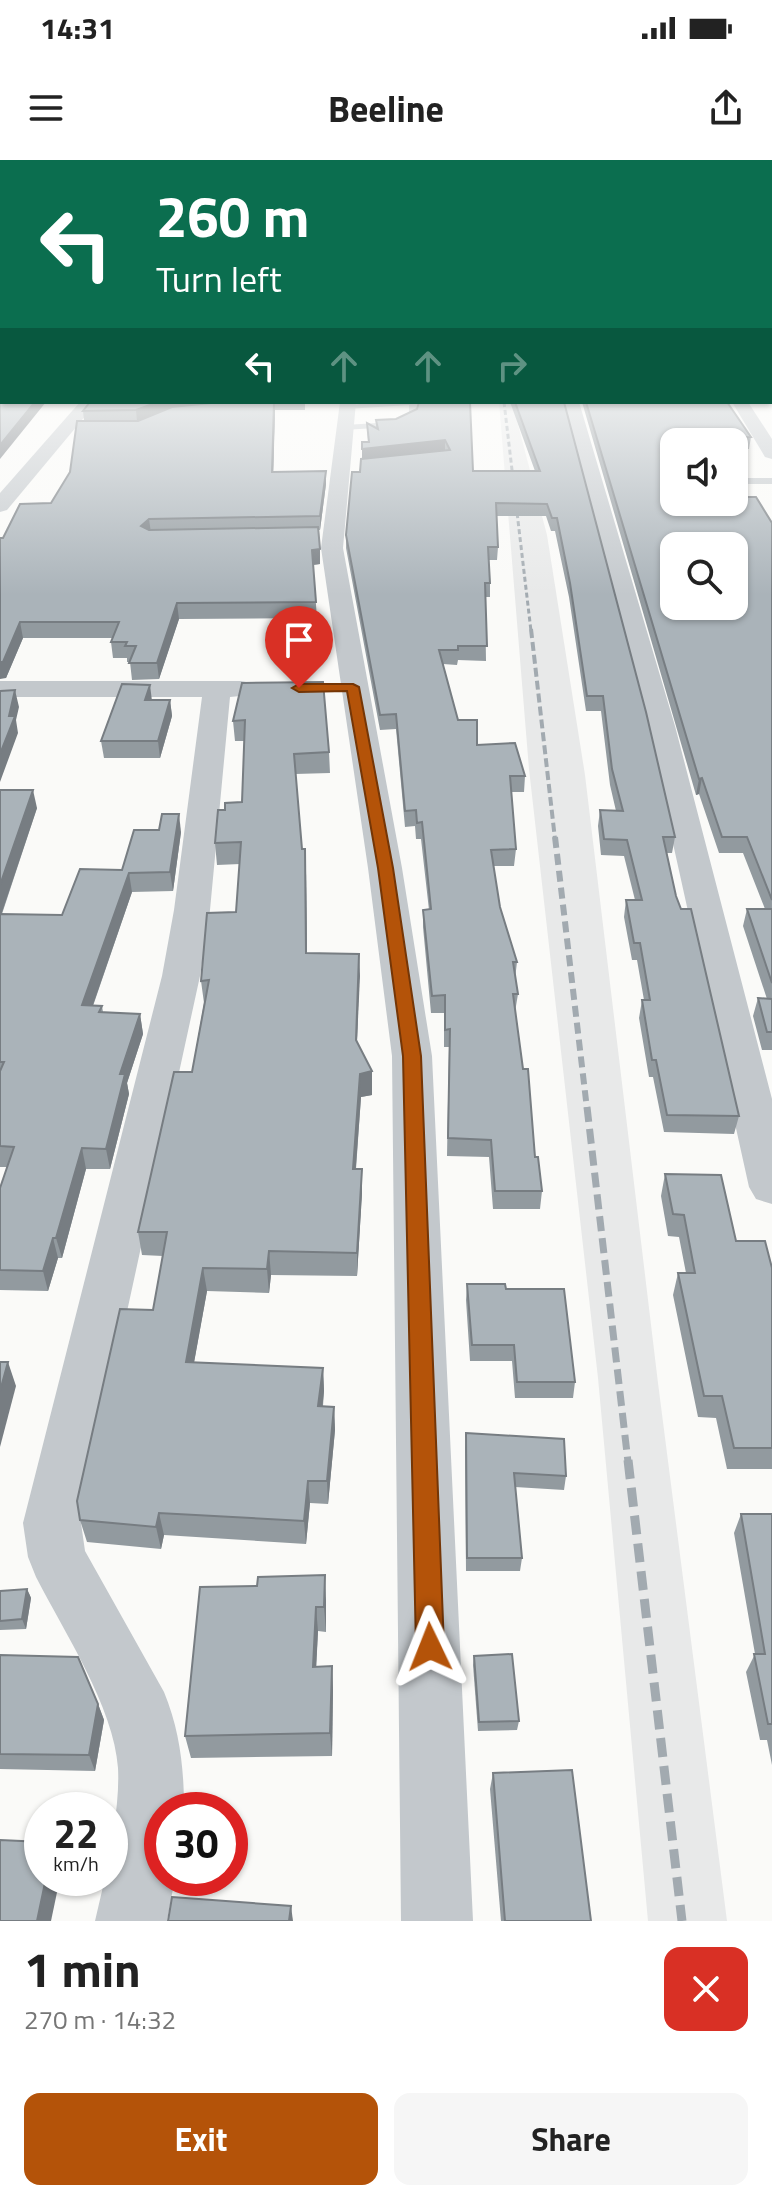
<!DOCTYPE html>
<html lang="en">
<head>
<meta charset="utf-8">
<style>
	:root { --surface:#fff; --page:#f6f6f6; --text:#222; --muted:#767676; --accent:#b45309 }
	body { margin:0; font-family:"Titillium Web",sans-serif; background:var(--page); color:var(--text); height:100vh; display:flex; flex-direction:column; font-size:30px; white-space:nowrap }
	* { box-sizing:border-box; margin:0 }
	p { font-size:26px; color:var(--muted) }
	.icon { flex:none; width:44px; height:44px; fill:none; stroke:currentColor; stroke-width:2; stroke-linecap:round; stroke-linejoin:round }
	.map { position:relative; height:1761px; overflow:hidden }
	.side { display:flex; flex-direction:column; background:var(--surface); flex:1 }
	.side>* { flex:none }
	.top-card { position:absolute; left:0px; top:0px; width:772px; height:244px; box-shadow:0 2px 6px #0004; background:#0b6e4f; color:#fff; overflow:hidden }
	.tools { position:absolute; left:660px; top:268px; display:grid; gap:16px }
	.tools a { display:grid; place-items:center; width:88px; height:88px; border-radius:16px; background:var(--surface); box-shadow:0 2px 6px #0004; font-size:40px }
	.speed { position:absolute; left:24px; top:1632px; display:flex; gap:16px; font-size:40px; font-weight:700; text-align:center }
	.speed>* { display:grid; place-content:center; width:104px; height:104px; border-radius:50%; background:var(--surface); box-shadow:0 2px 6px #0004; line-height:1 }
	.speed small { font-size:20px; font-weight:400 }
	.speed .limit { border:12px solid #d22; background:#fff; color:#111 }
	.pin { position:absolute; display:grid; place-items:center; width:68px; height:68px; color:#fff; margin:-82px -34px; border-radius:50% 50% 50% 0; rotate:-45deg; box-shadow:0 0 8px #0007 }
	.pin .icon { rotate:45deg }
	.me { position:absolute; width:88px; margin:-44px; rotate:358deg; stroke-linejoin:round; filter:drop-shadow(0 0 6px #0008) }
	.turn { display:flex; align-items:center; gap:28px; height:168px; padding:0 24px; font-size:36px }
	.turn .icon { width:104px; height:104px; stroke-width:2.5 }
	.turn b { display:block; font-size:56px; line-height:68px }
	.lanes { display:flex; align-items:center; height:76px; padding:0 24px; background:#0003; justify-content:center; gap:40px; direction:ltr }
	.lanes .off { opacity:.35 }
	.round { display:grid; place-items:center; flex:none; width:84px; height:84px; border-radius:16px; background:var(--page) }
	.head { display:flex; align-items:center; justify-content:space-between; height:136px; padding:0 24px }
	h1 { font-size:48px; font-weight:700; line-height:60px }
	.cta { display:flex; gap:16px; margin-top:auto; padding:16px 24px }
	.cta a { flex:1; height:92px; border-radius:16px; background:var(--accent); color:#fff; font-size:32px; font-weight:700; line-height:92px; text-align:center }
	.cta a+a { background:var(--page); color:var(--text) }
	.status { display:flex; justify-content:space-between; align-items:center; height:56px; padding:0 40px; background:var(--surface); direction:ltr }
	.status svg { height:22px; fill:currentColor }
	header { display:flex; justify-content:space-between; align-items:center; height:104px; padding:0 24px; background:var(--surface); font-size:36px; font-weight:700 }
	.map>svg:first-child { display:block }
	.built { fill:#e8e9e9 }
	.lines { fill:none; stroke-linecap:round; stroke-linejoin:round }
	.lane { fill:#c3c8cc; fill-rule:evenodd }
	.street { fill:#c3c8cc; fill-rule:evenodd }
	.rail-far4 { stroke:#a2aab0; stroke-width:3; stroke-dasharray:5 3; stroke-linecap:butt }
	.rail-far3 { stroke:#a2aab0; stroke-width:4; stroke-dasharray:9 4; stroke-linecap:butt }
	.rail-far2 { stroke:#a2aab0; stroke-width:6; stroke-dasharray:11 6; stroke-linecap:butt }
	.rail-far1 { stroke:#a2aab0; stroke-width:7; stroke-dasharray:15 7; stroke-linecap:butt }
	.rail { stroke:#a2aab0; stroke-width:9; stroke-dasharray:19 9; stroke-linecap:butt }
	.wall { fill:#929a9f }
	.shaded-wall { fill:#777d82 }
	.building { fill:#aab3b9; stroke:#777d82; stroke-width:2; fill-rule:evenodd }
	.route { fill:#b45309; stroke:#753606; stroke-width:2 }
</style>
</head>
<body>
<div class="status"><b>14:31</b><svg viewBox="0 0 49 12"><path d="M0 12V9h3v3zM5 12V6h3v6zM10 12V3h3v9zM15 12V0h3v12zM26 1h20v11H26zM47 4h2v5h-2z"/></svg></div>
<header><svg class="icon" aria-label="menu" viewBox="0 0 24 24"><path d="M4 6h16M4 12h16M4 18h16"/></svg>Beeline<svg class="icon" aria-label="share" viewBox="0 0 24 24"><path d="M12 15V3M7 8l5-5 5 5M5 13v7h14v-7"/></svg></header>
<div class="map">
<svg width="772" height="1761" viewBox="0 0 772 1761">
	<rect width="100%" height="100%" fill="#fafaf8"/>
	<path class="built" d="M499,242H512L547,375L585,615L658,1223L727,1761H648L598,1218L529,609Z"/>
	<g class="lines">
		<g class="lane">
			<path d="M376,242H430L417,245L416,257L395,267L342,270L345,265L393,262L409,254V245L347,249L343,246Z"/>
			<rect x="734" y="318" width="38" height="6"/>
		</g>
		<g class="street">
			<path d="M80,242H97L7,350L0,352V333Z"/>
			<path d="M340,242H356L343,388L402,708L432,896L473,1761H401L392,896L368,708L321,388Z"/>
			<path d="M563,242H579L675,566L772,939V1044L756,1039L749,1027L647,566Z"/>
			<path d="M732,242H748L772,279V299L765,297Z"/>
			<path d="M0,521H241L251,523L255,529L251,535L230,537L210,750L200,816L81,1363L85,1391L164,1532C180,1571 184,1608 184,1650H162V1718H175L167,1761H95L105,1718H110C110,1681 120,1645 118,1608C114,1547 64,1472 36,1417L28,1397L23,1363L162,816L174,750L202,537H0Z"/>
		</g>
		<path class="rail-far4" d="M504,242L531,471"/>
		<path class="rail-far3" d="M531,469L555,679"/>
		<path class="rail-far2" d="M555,677L587,949"/>
		<path class="rail-far1" d="M587,947L628,1302"/>
		<path class="rail" d="M628,1300L682,1761"/>
	</g>
	<g class="wall">
		<path d="M770,188H772V242L770,240Z"/>
		<path d="M90,242H305V250H275L273,312L326,324L320,370H319L320,404L313,405L317,458L179,459L159,519L132,520L130,502H127V498H113L111,482L112,478H23L6,518L3,378L51,343L70,312L84,261L83,251Z"/>
		<path d="M510,242H564L675,677L672,693H667L676,736L739,956L734,974L664,972L653,917H649L639,858L642,840H644L637,800H632L624,757L626,740H635L624,696L601,695L598,666L600,650L616,651L610,625L601,551H586L569,437L555,371H551L546,356H496L498,387L497,400H489L490,423V437H485L486,501L458,500L457,505L443,504L458,560L477,585L525,616L524,632H511L516,689L514,706H493L500,747L517,802L515,819L518,834L515,852L535,997L542,1031L540,1049H493L489,997L447,996L449,887H444V853H431L423,767V750H429L421,679H416L415,666L405,667L396,569L380,570L346,388V375L362,299L368,282L367,263L376,268V260L396,259L417,249L473,311H535Z"/>
		<path d="M582,242H727L751,277L749,289H734V282H674L772,363V890H762L753,856L758,838L767,839L743,766L747,749H765L743,693H719L699,634L696,635Z"/>
		<path d="M242,523L329,592L330,613L295,614L302,689L306,711L307,793L359,794L357,882L372,911V935L361,937L356,1009L362,1033L357,1116L271,1115L269,1133L207,1131L194,1202L323,1208L324,1231L323,1246L334,1247L335,1270L328,1344L310,1343L306,1384L164,1375L161,1389L87,1382L80,1360L153,1150L163,1096L142,1095L138,1072L192,912L204,843L201,821L236,752L240,704L217,705L215,683L225,650L242,642L244,581H235L233,561Z"/>
		<path d="M152,540H170L172,556L160,598H104L101,581Z"/>
		<path d="M0,630L37,648L2,754L62,755L122,710L181,672L173,731L132,732L93,846H102L103,852L140,854L143,874L127,923L129,934L110,1009H86L62,1098H58L48,1131L0,1130V1028L7,1007H0Z"/>
		<path d="M665,1014L736,1081L772,1108V1309H727L716,1258L698,1257L673,1135L678,1113H686L679,1077L668,1076L661,1036Z"/>
		<path d="M467,1124L506,1129L575,1222L573,1238H515L512,1201H470L466,1140Z"/>
		<path d="M466,1273L566,1316L564,1330L515,1327L522,1398L520,1411H466L465,1288Z"/>
		<path d="M741,1354H772V1605L767,1580H760L746,1512L755,1494L734,1373Z"/>
		<path d="M200,1427L326,1440V1472L318,1471L316,1507L332,1506L333,1530L332,1596L191,1598L185,1576Z"/>
		<path d="M27,1429L31,1438L26,1469L0,1470V1431Z"/>
		<path d="M0,1495L98,1544L104,1560L95,1611L0,1609Z"/>
		<path d="M474,1496L519,1561L517,1570L478,1571L473,1505Z"/>
		<path d="M493,1613L591,1761H501L490,1629Z"/>
	</g>
	<g class="shaded-wall">
		<path d="M35,242H46L0,299V285Z"/>
		<path d="M158,242H261L137,261L136,250Z"/>
		<path d="M274,242L275,250L273,325L272,312Z"/>
		<path d="M445,280V291L362,301V289Z"/>
		<path d="M326,311V324L320,370V356Z"/>
		<path d="M149,359L151,373L141,366Z"/>
		<path d="M320,389V404L312,405V390Z"/>
		<path d="M177,443L179,459L159,519L157,503Z"/>
		<path d="M20,462L23,478L6,518L0,519V502Z"/>
		<path d="M150,525L152,541L145,540Z"/>
		<path d="M15,530L19,547L16,560L18,573L0,622V594Z"/>
		<path d="M170,540L172,556L160,598L158,581Z"/>
		<path d="M702,618L699,634L696,635L699,619Z"/>
		<path d="M33,630L37,648L0,758V725Z"/>
		<path d="M179,654L181,672L173,731L170,712Z"/>
		<path d="M305,689L306,711L307,816L306,793Z"/>
		<path d="M129,713L132,732L86,865L82,845Z"/>
		<path d="M359,794L360,816L356,903V880Z"/>
		<path d="M140,854L143,874L127,923L129,934L110,1009L106,989L120,914Z"/>
		<path d="M372,911V935L361,937L354,1032L353,1009L360,914Z"/>
		<path d="M82,988L86,1009L62,1098L56,1078Z"/>
		<path d="M362,1009V1033L357,1116V1093Z"/>
		<path d="M53,1078L58,1098L48,1131L43,1111Z"/>
		<path d="M269,1091L271,1115L269,1133L267,1109Z"/>
		<path d="M203,1108L207,1131L190,1225L186,1202Z"/>
		<path d="M8,1202L16,1226L0,1287V1231Z"/>
		<path d="M323,1208L324,1231L320,1269L318,1246Z"/>
		<path d="M334,1247L335,1270L328,1344L327,1321Z"/>
		<path d="M308,1321L310,1343L306,1384L304,1361Z"/>
		<path d="M159,1353L164,1375L161,1389L156,1367Z"/>
		<path d="M325,1415L326,1440V1472L324,1447Z"/>
		<path d="M27,1429L31,1438L26,1469L22,1459Z"/>
		<path d="M316,1447L318,1471L315,1531L313,1507Z"/>
		<path d="M332,1506L333,1530L332,1596L330,1573Z"/>
		<path d="M98,1544L104,1560L95,1611L89,1595Z"/>
		<path d="M46,1718H60L51,1761H37Z"/>
		<path d="M291,1746L293,1761H289Z"/>
	</g>
	<g class="building">
		<path d="M0,188H2V221L1,219L0,220Z"/>
		<path d="M770,188H772V229L770,227Z"/>
		<path d="M0,234H2V242H35L0,285Z"/>
		<path d="M90,242H158L136,250L83,251Z"/>
		<path d="M221,242H274L272,312L326,311L320,356L149,359L141,366L149,370L318,367L320,389L312,390L316,442L177,443L157,503H129L136,486H125L127,482H111L119,462H20L3,502H0V378H3L20,344L51,343L70,312L77,261H138L172,247Z"/>
		<path d="M419,242H470L473,311H540L515,242H564L646,552L675,677H663L676,736L681,749H691L739,956L667,955L656,900H652L642,840H650L640,783H634L626,740H642L627,680L604,679L600,650L623,651L612,609L603,536H587L570,423L557,358H552L547,344L496,343L498,387H488L490,423H485L487,486H458V490H439L458,560H477V585L515,583L525,616H510L516,689L491,690L500,747L517,802H513L518,834H513L523,909H528L535,997H538L542,1031H495L491,980L448,978L450,869L445,870V835L432,836L423,750L431,749L422,662L417,663L416,650L405,651L396,554L380,555L346,375L352,312H360L361,299L450,290L445,280L362,289V282H369L367,263L378,269L376,260L396,259L417,249Z"/>
		<path d="M586,242H727L751,277L714,278L716,282H674V342H734V325L739,337H756L772,363V740L747,677H722L702,618L699,619ZM674,386H734V446H674Z"/>
		<path d="M323,522L329,592L294,594L302,689H305L306,793L359,794L356,880L372,911L360,914L353,1009H362L357,1093L269,1091L267,1109L203,1108L186,1202L323,1208L318,1246L334,1247L327,1321H308L304,1361L159,1353L156,1367L80,1360L77,1341L120,1149L153,1150L167,1072H138L174,912H192L209,820L201,821L207,753L236,752L241,682L215,683L218,650H225V643L242,642L245,560L233,561L242,523Z"/>
		<path d="M122,524L150,525L145,540H170L158,581H101Z"/>
		<path d="M15,530L9,556H15L0,594V531Z"/>
		<path d="M0,630H33L0,725Z"/>
		<path d="M162,654H179L170,712L129,713L82,845L102,846L99,852L140,854L120,914H125L106,989L82,988L56,1078H53L43,1111L0,1110V1028L14,987L0,986V911L4,902H0V754L62,755L80,709L122,710L134,670H159Z"/>
		<path d="M747,749H772V823Z"/>
		<path d="M758,838L772,839V872H767Z"/>
		<path d="M665,1014L721,1015L736,1081H765L772,1108V1288H734L722,1236H704L678,1113H695L684,1055L673,1054Z"/>
		<path d="M467,1124H505L506,1129H564L575,1222H517L514,1185H472Z"/>
		<path d="M0,1202H8L0,1231Z"/>
		<path d="M466,1273L564,1279L566,1316L514,1313L522,1398H467Z"/>
		<path d="M741,1354H772V1564H768L754,1494H765Z"/>
		<path d="M325,1415L324,1447H316L313,1507L332,1506L330,1573L185,1576L200,1427L257,1426L258,1417Z"/>
		<path d="M27,1429L22,1459L0,1461V1431Z"/>
		<path d="M512,1494L519,1561L479,1562L474,1496Z"/>
		<path d="M0,1495L78,1497L98,1544L89,1595L0,1594Z"/>
		<path d="M572,1610L591,1761H505L493,1613Z"/>
		<path d="M0,1680L42,1682V1718H46L37,1761H0Z"/>
		<path d="M172,1737L291,1746L289,1761H168Z"/>
	</g>
	<linearGradient id="sky" x2="0" y2="1"><stop stop-color="#96bcdc"/><stop offset="0.43" stop-color="#fdfdfc"/><stop offset="1" stop-color="#fdfdfc" stop-opacity="0"/></linearGradient>
	<rect width="772" height="435" fill="url(#sky)"/>
	<path class="route" d="M353,524L359,527L393,708L421,896L444,1487L440,1497L430,1502L420,1497L416,1487L403,896L378,708L347,531L299,532L292,528L299,524Z"/>
</svg>
<div class="tools">
<a><svg class="icon" aria-label="sound" viewBox="0 0 24 24"><path d="M4 9h4l5-4v14l-5-4H4zM17 9q2 3 0 6"/></svg></a>
<a><svg class="icon" aria-label="search" viewBox="0 0 24 24"><circle cx="10" cy="10" r="6"/><path d="M15 15l6 6"/></svg></a>
</div>
<div class="speed"><div>22<small>km/h</small></div><div class="limit">30</div></div>
<div class="pin" style="left:299px;top:528px;background:#d93025"><svg class="icon" aria-label="arrive" viewBox="0 0 24 24"><path d="M6 21V4h12l-3 4 3 4H6"/></svg></div>
<svg class="me" style="left:430px;top:1487px" viewBox="-20 -20 40 40"><path d="M0-17L14 15 0 8-14 15z" fill="#b45309" stroke="#fff" stroke-width="4"/></svg>
<div class="top-card">
<div class="turn"><svg class="icon" aria-label="left" viewBox="0 0 24 24"><path d="M17 20v-9H6M10 6l-5 5 5 5"/></svg><div><b>260 m</b>Turn left</div></div>
<div class="lanes"><svg class="icon" aria-label="left" viewBox="0 0 24 24"><path d="M17 20v-9H6M10 6l-5 5 5 5"/></svg><svg class="icon off" aria-label="ahead" viewBox="0 0 24 24"><path d="M12 20V5M6 11l6-6 6 6"/></svg><svg class="icon off" aria-label="ahead" viewBox="0 0 24 24"><path d="M12 20V5M6 11l6-6 6 6"/></svg><svg class="icon off" aria-label="right" viewBox="0 0 24 24"><path d="M7 20v-9h11M14 6l5 5-5 5"/></svg></div>
</div>
</div>
<section class="side">
<div class="head"><div><h1>1 min</h1><p>270 m · 14:32</p></div><a class="round" style="background:#d93025;color:#fff"><svg class="icon" aria-label="close" viewBox="0 0 24 24"><path d="M6 6l12 12M18 6L6 18"/></svg></a></div>
<div class="cta"><a>Exit</a><a>Share</a></div>
</section>
</body>
</html>
